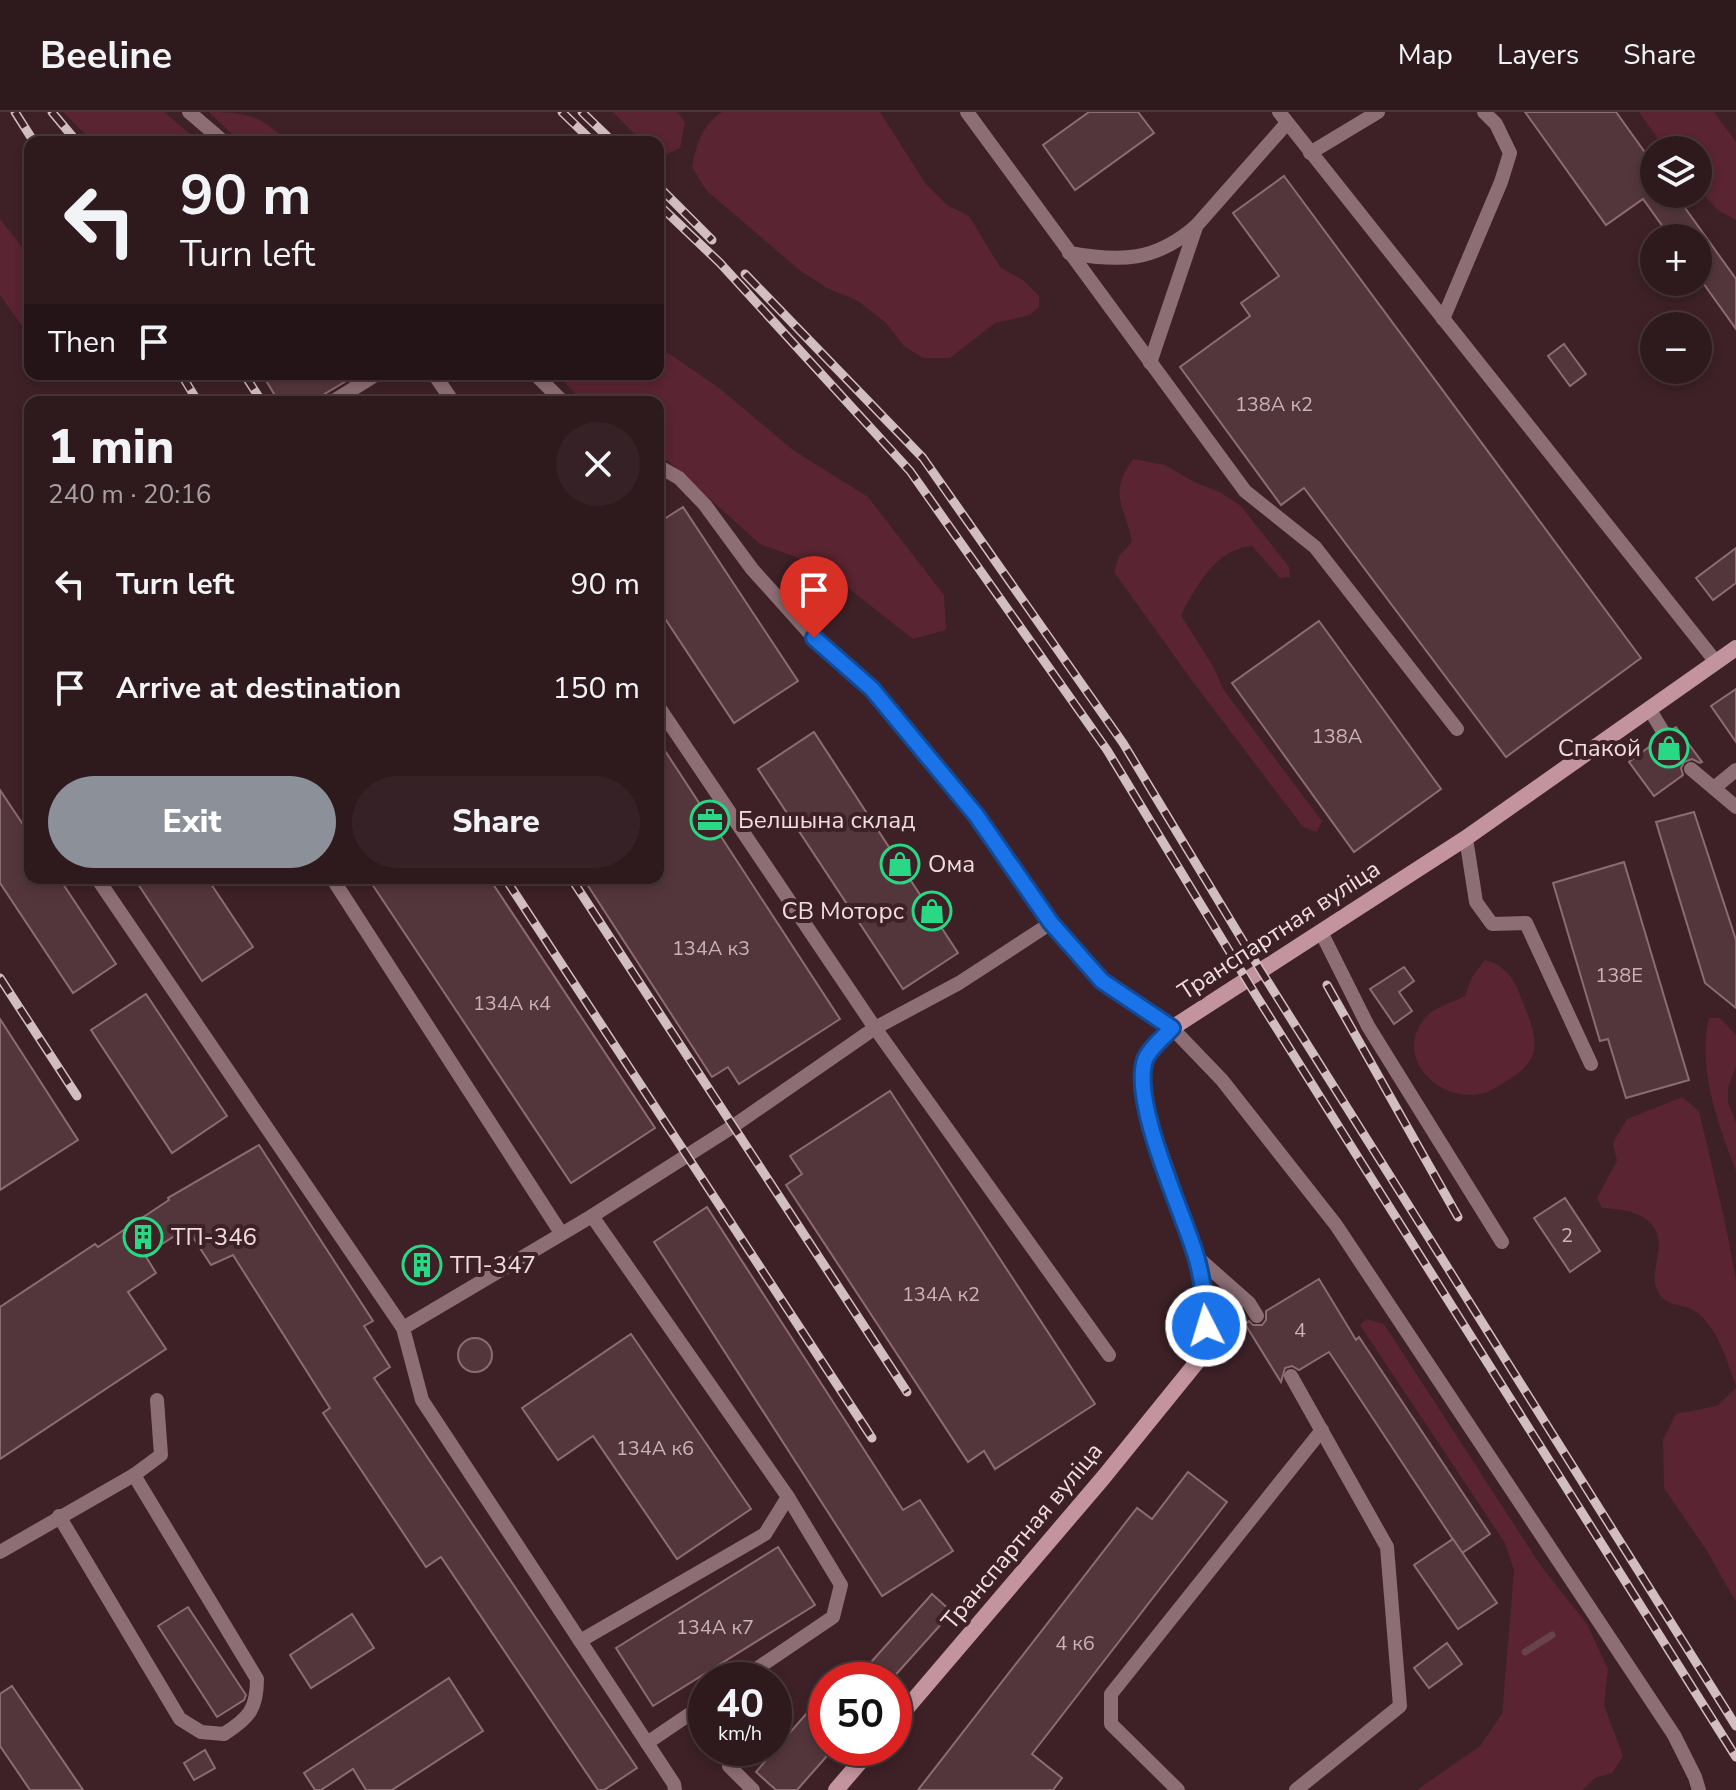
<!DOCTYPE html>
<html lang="en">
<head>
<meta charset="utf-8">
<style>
	:root { --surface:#2e191d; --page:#362226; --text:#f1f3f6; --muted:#a7a0a4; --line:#49383b; --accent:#8c9099 }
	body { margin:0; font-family:"Nunito Sans",sans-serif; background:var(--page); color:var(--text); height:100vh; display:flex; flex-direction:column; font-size:30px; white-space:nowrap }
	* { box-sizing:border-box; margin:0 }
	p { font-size:26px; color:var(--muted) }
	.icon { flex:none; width:44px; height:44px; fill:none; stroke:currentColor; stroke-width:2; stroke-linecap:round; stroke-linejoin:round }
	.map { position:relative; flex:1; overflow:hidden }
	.drawer { position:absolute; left:24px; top:284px; width:640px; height:488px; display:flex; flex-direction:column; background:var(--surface); border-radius:16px; box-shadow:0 4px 12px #0003,0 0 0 2px var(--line) }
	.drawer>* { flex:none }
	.top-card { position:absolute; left:24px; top:24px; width:640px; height:244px; border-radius:16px; box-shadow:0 4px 12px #0003,0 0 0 2px var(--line); background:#2e191d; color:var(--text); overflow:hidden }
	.tools { position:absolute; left:1640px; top:24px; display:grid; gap:16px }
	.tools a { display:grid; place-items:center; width:72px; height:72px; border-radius:50%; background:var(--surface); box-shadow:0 4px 12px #0003,0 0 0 2px var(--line); font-size:40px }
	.speed { position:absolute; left:688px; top:1550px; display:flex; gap:16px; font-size:40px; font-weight:700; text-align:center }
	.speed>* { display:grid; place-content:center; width:104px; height:104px; border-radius:50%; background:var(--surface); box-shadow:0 4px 12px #0003,0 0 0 2px var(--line); line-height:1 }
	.speed small { font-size:20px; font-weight:400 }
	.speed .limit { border:12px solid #d22; background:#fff; color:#111 }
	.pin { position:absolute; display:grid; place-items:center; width:68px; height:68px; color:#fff; margin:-82px -34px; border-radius:50% 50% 50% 0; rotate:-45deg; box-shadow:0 0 8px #0007 }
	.pin .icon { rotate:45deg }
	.me { position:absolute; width:88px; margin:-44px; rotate:355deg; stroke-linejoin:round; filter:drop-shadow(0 0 6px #0008) }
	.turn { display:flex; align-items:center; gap:28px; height:168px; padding:0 24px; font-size:36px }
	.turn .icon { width:104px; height:104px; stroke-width:2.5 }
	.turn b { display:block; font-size:56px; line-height:68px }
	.then { display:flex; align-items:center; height:76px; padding:0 24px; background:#0003; gap:16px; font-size:30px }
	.round { display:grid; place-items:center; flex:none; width:84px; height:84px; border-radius:42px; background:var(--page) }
	.summary { display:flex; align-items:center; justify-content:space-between; height:136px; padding:0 24px }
	h1 { font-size:48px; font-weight:800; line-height:60px }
	.button { display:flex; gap:16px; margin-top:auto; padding:16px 24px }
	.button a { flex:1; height:92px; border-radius:48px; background:var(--accent); color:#fff; font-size:32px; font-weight:800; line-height:92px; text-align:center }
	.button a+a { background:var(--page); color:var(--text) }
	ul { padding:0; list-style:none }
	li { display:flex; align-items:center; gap:24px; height:104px; padding:0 24px }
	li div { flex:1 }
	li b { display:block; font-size:30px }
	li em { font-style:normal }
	header { display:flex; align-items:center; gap:48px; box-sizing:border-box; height:112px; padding:0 40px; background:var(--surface); border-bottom:2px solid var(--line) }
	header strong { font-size:38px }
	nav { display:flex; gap:44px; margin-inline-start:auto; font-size:28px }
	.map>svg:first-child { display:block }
	.green { fill:#5a2432 }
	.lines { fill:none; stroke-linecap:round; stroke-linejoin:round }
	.stream { stroke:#68424c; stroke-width:7 }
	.building { fill:#53363c; stroke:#8c6b71; stroke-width:2 }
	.lane { stroke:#8c6e74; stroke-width:14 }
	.secondary { stroke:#c3949d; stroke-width:16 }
	.rail-casing { stroke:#d2bdc1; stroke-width:9 }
	.rail { stroke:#3d2127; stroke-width:6; stroke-dasharray:18; stroke-linecap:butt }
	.route-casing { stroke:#114b97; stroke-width:20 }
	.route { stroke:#1a73e8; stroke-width:14 }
	.labels { text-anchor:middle; stroke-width:8; stroke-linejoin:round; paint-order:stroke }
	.number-label { font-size:20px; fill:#c9b3b7 }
	.poi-label { font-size:24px; fill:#f0dde0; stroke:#3d2127; text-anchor:start }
	.street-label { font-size:24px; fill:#f0dde0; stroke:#3d2127 }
</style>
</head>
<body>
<header>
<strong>Beeline</strong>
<nav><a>Map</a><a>Layers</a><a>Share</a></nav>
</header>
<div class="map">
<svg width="1736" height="1678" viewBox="0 0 1736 1678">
	<rect width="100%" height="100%" fill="#3d2127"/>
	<g class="green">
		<path d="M63,0H164L199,30H93Z"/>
		<path d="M209,0C244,0 262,3 287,30H240Z"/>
		<path d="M613,0H677L685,10L680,36L663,44L658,41V30H642Z"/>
		<path d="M722,0H880L925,71L947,93L969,104L1000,155L1024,169L1039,184V195L1030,203L995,211L950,246H923L904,234L885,210L858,189L827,176L798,157L706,78L692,55C696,33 702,13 722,0Z"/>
		<path d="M1639,0H1714L1736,30V108L1718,98L1698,77V38H1666Z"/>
		<path d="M0,107L30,145V225L0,183Z"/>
		<path d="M658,234L719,276L793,338L868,385L944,483L946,518L913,527L820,454L760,432L658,340V290H584L556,262H658Z"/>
		<path d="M1133,347L1165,353L1196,371L1220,380L1241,394L1289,455L1290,465L1280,466L1252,434C1216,437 1197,473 1181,503L1214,556L1223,577L1322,709L1317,720L1303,715L1193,570L1114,460L1119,444L1132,430C1125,392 1107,384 1133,347Z"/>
		<path d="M1485,848C1514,856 1517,877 1528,903C1539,932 1538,949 1511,966C1503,971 1493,978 1484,981C1439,993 1390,944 1427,904C1435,895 1453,890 1465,884L1472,865Z"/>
		<path d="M1709,906H1720L1736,923V955L1728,975V990L1736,1011V1059C1718,1011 1697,958 1709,906Z"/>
		<path d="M1682,985L1699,999L1725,1110L1736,1168V1274C1727,1249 1718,1215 1695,1199C1683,1191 1667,1196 1658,1180C1649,1162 1662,1143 1658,1125C1653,1101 1623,1097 1602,1096L1597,1086L1617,1049L1613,1031L1627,1007Z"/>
		<path d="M1367,1207L1384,1212L1541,1454L1587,1512L1608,1557L1604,1593L1623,1644L1612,1661L1595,1666L1582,1678H1417L1480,1634L1502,1602L1514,1458L1505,1431L1360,1213Z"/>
		<path d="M1736,1276V1490L1707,1439L1664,1376L1663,1327L1676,1302L1717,1294Z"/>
	</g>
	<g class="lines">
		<path class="stream" d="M1525,1540L1552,1523"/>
	</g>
	<g class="building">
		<path d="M1089,0H1138L1154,21L1075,78L1043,33Z"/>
		<path d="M1525,0H1616L1654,53V82H1675L1736,167V217L1698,164V126H1671L1643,87L1606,113Z"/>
		<path d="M1284,64L1641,546L1506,645L1304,376L1281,393L1180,255L1250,204L1241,191L1279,164L1233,101Z"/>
		<path d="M1564,232L1586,262L1570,274L1548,244Z"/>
		<path d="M262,262H358L311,290H279Z"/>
		<path d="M683,395L798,569L734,611L658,496V411Z"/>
		<path d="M1736,436V471L1713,488L1696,466Z"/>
		<path d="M1319,509L1441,677L1354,740L1232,571Z"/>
		<path d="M1736,577V630L1711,594Z"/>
		<path d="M1676,615L1702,650L1700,651L1692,647L1684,650L1681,656L1683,663L1654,684L1629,650L1657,629L1664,633L1671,631L1675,624L1673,617Z"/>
		<path d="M814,620L958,841L903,877L758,657Z"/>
		<path d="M658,628L840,907L739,972L728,955L712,965L583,766H658Z"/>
		<path d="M0,678L30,723V766H59L116,852L73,881L0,771Z"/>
		<path d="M1694,700L1736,828V896L1705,871L1656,710Z"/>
		<path d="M1624,750L1689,968L1626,986L1608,927L1600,929L1553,771Z"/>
		<path d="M134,766H207L253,835L202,869Z"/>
		<path d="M368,766H489L655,1016L571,1071Z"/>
		<path d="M1404,855L1414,869L1399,880L1412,899L1394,912L1370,877Z"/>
		<path d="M146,882L227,1004L172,1041L91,918Z"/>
		<path d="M0,907L78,1028L0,1078Z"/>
		<path d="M890,979L1095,1292L995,1357L984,1339L968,1350L786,1073L802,1062L790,1044Z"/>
		<path d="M259,1033L373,1209L364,1214L390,1255L374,1266L637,1656L604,1678H598L441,1445L426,1455L323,1301L330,1296L233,1143L211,1153L187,1116L145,1143L156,1161L128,1180L166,1237L0,1347V1195L95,1132L98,1135L169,1088L168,1086Z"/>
		<path d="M1565,1086L1600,1139L1570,1160L1534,1106Z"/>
		<path d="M707,1095L903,1398L920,1388L953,1439L882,1484L654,1130Z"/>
		<path d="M1319,1167L1356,1228L1359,1225L1490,1422L1462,1441L1329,1240L1299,1258L1292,1254L1285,1256L1281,1270L1245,1212L1249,1209L1253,1213H1262L1266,1208V1199Z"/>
		<path d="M631,1222L751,1397L677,1447L593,1324L558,1348L522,1296Z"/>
		<circle cx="475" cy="1243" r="17"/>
		<path d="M1188,1360L1227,1390L1032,1642L1062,1666L1053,1678H918L1137,1396L1152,1407Z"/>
		<path d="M1453,1427L1497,1491L1458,1517L1414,1453Z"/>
		<path d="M778,1435L815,1493L653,1594L616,1536Z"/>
		<path d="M932,1482L952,1500L891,1568H855Z"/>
		<path d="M188,1495L246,1583L244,1588L217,1605L158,1514Z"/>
		<path d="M352,1502L374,1536L311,1576L290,1543Z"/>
		<path d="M1447,1531L1462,1552L1429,1576L1414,1556Z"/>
		<path d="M449,1566L483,1619L392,1678H366L353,1657L321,1678H315L304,1661Z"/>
		<path d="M12,1574L83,1678H30L0,1634V1582Z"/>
		<path d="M826,1579V1645L797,1678H776L756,1660Z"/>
		<path d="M205,1638L215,1656L194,1668L184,1651Z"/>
	</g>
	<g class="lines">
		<g class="lane">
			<path d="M189,0L224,30"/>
			<path d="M967,0L1245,379L1315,435L1457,617"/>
			<path d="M1279,0L1716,550"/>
			<path d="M1310,41L1378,0"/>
			<path d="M1069,141C1120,150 1156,150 1197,113L1287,11"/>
			<path d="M1443,207L1501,70L1510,41L1496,12L1484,0"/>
			<path d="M1150,251L1196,115"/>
			<path d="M434,262L453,290"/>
			<path d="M535,262L563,290"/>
			<path d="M332,290L377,262"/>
			<path d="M658,354L679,366L705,393L752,457L814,526L872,577L976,703L1051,811L1102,869L1172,916L1222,968L1336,1113L1674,1623L1695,1665L1699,1678"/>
			<path d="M658,594L875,916L1109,1243"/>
			<path d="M1650,598L1665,623"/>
			<path d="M1691,657L1736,695"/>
			<path d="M1714,676L1736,658"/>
			<path d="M1466,726L1476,790L1492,812L1526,811L1591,952"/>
			<path d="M97,766L403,1216L422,1288L674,1672L675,1678"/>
			<path d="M332,766L561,1121"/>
			<path d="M1321,820L1368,914L1502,1130"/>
			<path d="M1197,1145L1249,1191L1257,1204"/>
			<path d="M403,1216L592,1104"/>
			<path d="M1291,1264L1387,1435L1400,1594L1296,1678"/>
			<path d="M59,1404L180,1607L201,1620L224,1622C249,1606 257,1597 257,1567L134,1363"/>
			<path d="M0,1440L134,1363L161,1343L157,1288"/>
			<path d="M580,1529L765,1422L788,1385L592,1104L732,1015L875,916L959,871L1051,811"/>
			<path d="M740,1568L833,1505L841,1473L788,1385"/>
			<path d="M647,1631L706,1591"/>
			<path d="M729,1636V1654L753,1678"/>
			<path d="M1178,1678L1111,1612V1582L1322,1318"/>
		</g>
		<g class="secondary">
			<path d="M894,1611L1103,1366L1197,1250L1206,1214L1204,1183L1197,1145L1145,997L1141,971L1146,946L1172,916L1466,726L1736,536"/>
			<path d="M836,1678L872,1636"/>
		</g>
		<g class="rail-casing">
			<g id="rail">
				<path d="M15,0L34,30"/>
				<path d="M52,0L77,30"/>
				<path d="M562,0L593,30"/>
				<path d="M582,0L613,30"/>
				<path d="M658,74L712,128"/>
				<path d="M658,92L720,151L910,359L1107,638L1257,885L1736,1645"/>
				<path d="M745,162L923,346L1123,631L1261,859L1736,1614"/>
				<path d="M181,262L198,290"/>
				<path d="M244,262L262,290"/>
				<path d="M505,766L872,1326"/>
				<path d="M571,766L907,1280"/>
				<path d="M0,866L77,984"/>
				<path d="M1327,873L1458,1105"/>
			</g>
		</g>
		<use href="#rail" class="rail"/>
	</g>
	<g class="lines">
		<g class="route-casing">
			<path id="route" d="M814,526L872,577L976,703L1051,811L1102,869L1172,916C1164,925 1149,937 1145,948C1131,990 1181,1096 1195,1141C1203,1165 1205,1189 1206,1214"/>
		</g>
		<use href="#route" class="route"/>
	</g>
	<defs>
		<g id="shop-ring" transform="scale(2)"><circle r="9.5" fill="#3d2127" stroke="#29d885" stroke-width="1.5"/><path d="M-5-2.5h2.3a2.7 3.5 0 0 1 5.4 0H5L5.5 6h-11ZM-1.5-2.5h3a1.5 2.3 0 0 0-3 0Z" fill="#29d885"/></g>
		<g id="office-ring" transform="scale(2)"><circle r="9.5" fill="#3d2127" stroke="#29d885" stroke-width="1.5"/><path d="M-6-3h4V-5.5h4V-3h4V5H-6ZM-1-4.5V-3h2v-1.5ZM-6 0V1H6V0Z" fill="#29d885"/></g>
		<g id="building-ring" transform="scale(2)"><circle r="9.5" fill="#3d2127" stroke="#29d885" stroke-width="1.5"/><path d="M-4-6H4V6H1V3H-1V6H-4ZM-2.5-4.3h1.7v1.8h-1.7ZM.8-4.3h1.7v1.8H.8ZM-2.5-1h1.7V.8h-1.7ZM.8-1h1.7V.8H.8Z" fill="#29d885"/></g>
	</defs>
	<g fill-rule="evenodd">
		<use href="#shop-ring" x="1669" y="636"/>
		<use href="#office-ring" x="710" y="708"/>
		<use href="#shop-ring" x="900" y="752"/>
		<use href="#shop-ring" x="932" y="799"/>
		<use href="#building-ring" x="143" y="1125"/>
		<use href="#building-ring" x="422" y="1153"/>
	</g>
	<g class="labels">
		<g class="number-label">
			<text x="1274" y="299">138А к2</text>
			<text x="1337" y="631">138А</text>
			<text x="711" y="843">134А к3</text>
			<text x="1619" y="870">138Е</text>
			<text x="512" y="898">134А к4</text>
			<text x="1567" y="1130">2</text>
			<text x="941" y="1189">134А к2</text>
			<text x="1300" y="1225">4</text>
			<text x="655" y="1343">134А к6</text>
			<text x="715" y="1522">134А к7</text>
			<text x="1075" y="1538">4 к6</text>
		</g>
		<g class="poi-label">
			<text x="1641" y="644" text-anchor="end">Спакой</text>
			<text x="738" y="716">Белшына склад</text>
			<text x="928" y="760">Ома</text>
			<text x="904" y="807" text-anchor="end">СВ Моторс</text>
			<text x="171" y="1133">ТП-346</text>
			<text x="450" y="1161">ТП-347</text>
		</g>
		<g class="street-label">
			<text transform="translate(1279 818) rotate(-33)" y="8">Транспартная вуліца</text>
			<text transform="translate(1022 1424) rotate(-50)" y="8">Транспартная вуліца</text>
		</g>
	</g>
</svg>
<div class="tools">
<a><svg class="icon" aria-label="layers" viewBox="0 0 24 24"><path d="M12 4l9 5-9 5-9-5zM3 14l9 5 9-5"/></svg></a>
<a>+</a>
<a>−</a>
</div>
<div class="speed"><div>40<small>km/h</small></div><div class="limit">50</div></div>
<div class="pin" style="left:814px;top:526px;background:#d93025"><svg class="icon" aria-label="arrive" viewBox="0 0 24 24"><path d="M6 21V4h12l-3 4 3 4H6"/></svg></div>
<svg class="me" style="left:1206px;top:1214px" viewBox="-20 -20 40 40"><circle r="17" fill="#1a73e8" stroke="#fff" stroke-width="3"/><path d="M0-11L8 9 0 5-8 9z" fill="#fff"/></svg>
<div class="top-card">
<div class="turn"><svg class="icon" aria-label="left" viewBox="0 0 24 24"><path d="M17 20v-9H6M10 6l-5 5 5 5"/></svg><div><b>90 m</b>Turn left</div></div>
<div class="then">Then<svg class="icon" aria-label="arrive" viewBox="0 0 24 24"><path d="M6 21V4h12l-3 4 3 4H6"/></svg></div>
</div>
<section class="drawer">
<div class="summary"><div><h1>1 min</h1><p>240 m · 20:16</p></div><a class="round"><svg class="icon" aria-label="close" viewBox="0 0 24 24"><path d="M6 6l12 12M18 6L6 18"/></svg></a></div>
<ul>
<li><svg class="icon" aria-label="left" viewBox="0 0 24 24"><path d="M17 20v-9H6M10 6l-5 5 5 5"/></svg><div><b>Turn left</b></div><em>90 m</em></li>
<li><svg class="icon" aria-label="arrive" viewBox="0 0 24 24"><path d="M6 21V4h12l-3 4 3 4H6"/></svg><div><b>Arrive at destination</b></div><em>150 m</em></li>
</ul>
<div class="button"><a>Exit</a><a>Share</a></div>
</section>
</div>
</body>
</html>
